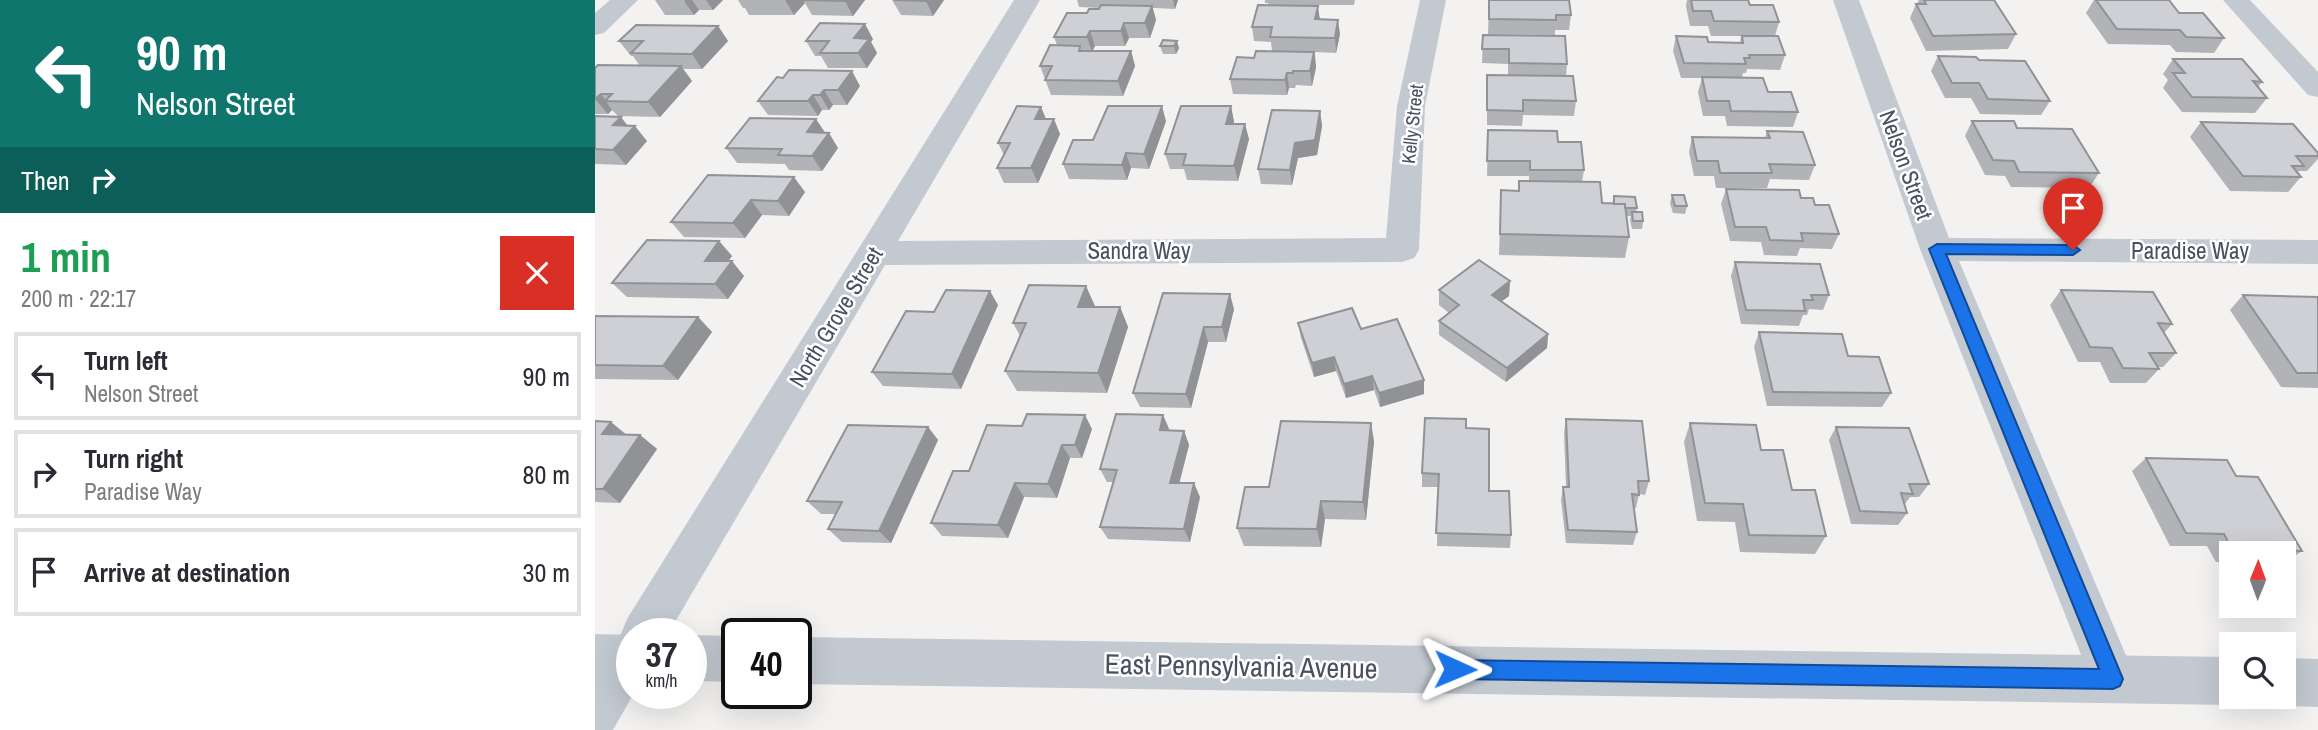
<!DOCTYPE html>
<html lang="en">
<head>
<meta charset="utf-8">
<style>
	:root { --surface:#fff; --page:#f2f2f3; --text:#2b2b33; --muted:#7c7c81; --line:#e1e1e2 }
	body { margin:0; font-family:"Archivo Narrow",sans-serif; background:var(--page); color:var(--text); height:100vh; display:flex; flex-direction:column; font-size:26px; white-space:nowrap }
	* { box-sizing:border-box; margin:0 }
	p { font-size:23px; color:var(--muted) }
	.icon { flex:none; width:38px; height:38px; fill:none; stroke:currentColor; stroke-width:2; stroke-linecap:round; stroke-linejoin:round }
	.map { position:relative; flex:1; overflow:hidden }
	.side { display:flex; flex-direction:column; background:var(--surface); width:595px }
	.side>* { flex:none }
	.hud { background:#0f766e; color:#fff; overflow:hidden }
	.needle { width:46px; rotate:1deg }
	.tools { position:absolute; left:1624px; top:541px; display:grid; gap:14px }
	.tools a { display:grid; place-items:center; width:77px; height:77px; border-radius:0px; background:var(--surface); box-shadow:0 7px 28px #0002; font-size:35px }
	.speed { position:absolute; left:21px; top:618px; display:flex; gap:14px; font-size:35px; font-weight:700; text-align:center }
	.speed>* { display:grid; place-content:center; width:91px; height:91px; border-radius:50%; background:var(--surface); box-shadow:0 7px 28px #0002; line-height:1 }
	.speed small { font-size:18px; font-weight:400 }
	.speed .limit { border:4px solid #111; border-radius:10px; background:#fff; color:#111 }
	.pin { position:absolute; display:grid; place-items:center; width:60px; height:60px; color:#fff; margin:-72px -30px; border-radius:50% 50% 50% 0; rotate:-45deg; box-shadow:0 0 7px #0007 }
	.pin .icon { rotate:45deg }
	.me { position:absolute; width:77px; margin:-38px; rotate:91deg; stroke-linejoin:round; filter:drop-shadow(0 0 5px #0008) }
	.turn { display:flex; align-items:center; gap:24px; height:147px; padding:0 21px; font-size:32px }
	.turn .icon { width:91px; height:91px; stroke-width:2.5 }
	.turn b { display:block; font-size:49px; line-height:60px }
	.then { display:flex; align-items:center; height:66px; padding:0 21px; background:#0003; gap:14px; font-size:26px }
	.round { display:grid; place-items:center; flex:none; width:74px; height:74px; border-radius:0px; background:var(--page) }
	.overview { display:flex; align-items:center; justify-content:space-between; height:119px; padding:0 21px }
	h1 { font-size:42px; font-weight:800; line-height:52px; color:#1e9e55 }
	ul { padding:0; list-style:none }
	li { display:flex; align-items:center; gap:21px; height:88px; margin:0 14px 10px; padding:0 7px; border:4px solid var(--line); border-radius:0px }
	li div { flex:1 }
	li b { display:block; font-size:26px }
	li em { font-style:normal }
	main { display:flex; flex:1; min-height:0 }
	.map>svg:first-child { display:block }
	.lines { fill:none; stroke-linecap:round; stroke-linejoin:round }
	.minor { fill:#c3c9d1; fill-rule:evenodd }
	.tertiary { fill:#c3c9d1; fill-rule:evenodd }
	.wall { fill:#b1b3b7 }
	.shaded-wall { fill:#909295 }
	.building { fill:#ced0d5; stroke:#909295; stroke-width:2 }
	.route { fill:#1a73e8; stroke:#114b97; stroke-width:2 }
	.labels { text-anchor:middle; stroke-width:5; stroke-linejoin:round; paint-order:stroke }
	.far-street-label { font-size:19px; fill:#4a515d; stroke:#fff }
	.street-label { font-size:23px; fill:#4a515d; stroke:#fff }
	.near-street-label { font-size:28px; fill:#4a515d; stroke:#fff }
</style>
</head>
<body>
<main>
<section class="side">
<div class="hud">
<div class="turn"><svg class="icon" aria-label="left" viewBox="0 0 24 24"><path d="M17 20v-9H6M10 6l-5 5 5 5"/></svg><div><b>90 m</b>Nelson Street</div></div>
<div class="then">Then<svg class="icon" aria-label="right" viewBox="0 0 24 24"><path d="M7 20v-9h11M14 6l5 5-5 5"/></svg></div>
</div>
<div class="overview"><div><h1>1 min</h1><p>200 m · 22:17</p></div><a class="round" style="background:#d93025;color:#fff"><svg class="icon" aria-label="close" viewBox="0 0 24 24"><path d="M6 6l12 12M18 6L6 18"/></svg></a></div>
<ul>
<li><svg class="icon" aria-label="left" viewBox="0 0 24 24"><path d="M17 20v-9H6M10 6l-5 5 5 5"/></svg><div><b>Turn left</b><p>Nelson Street</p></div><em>90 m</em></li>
<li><svg class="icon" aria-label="right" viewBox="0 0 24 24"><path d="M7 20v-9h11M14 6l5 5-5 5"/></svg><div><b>Turn right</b><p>Paradise Way</p></div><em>80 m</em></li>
<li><svg class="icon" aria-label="arrive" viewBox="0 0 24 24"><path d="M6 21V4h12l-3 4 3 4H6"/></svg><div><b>Arrive at destination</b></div><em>30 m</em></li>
</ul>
</section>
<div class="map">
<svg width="1723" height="730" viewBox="0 0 1723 730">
	<rect width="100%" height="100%" fill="#f3f2f1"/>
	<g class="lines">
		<g class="minor">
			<path d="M15,0H43L9,33L0,35V13Z"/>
			<path d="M419,0H445L303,241L791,238L802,106L825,0H851L830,106L824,250L819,258L807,262L290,265L73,634H37V693H39L18,730H0V670L21,636L26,634L32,619Z"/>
			<path d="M1238,0H1264L1354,238L1723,240V264L1364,261L1541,679L1534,695L1518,702L1502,695L1325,249Z"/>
			<path d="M1628,0H1655L1723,72V97L1713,95Z"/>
		</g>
		<g class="tertiary">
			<path d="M0,634L37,635V681L0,680Z"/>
			<path d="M96,635L142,636V682L96,681Z"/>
			<path d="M201,637L1636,657V696H1654L1636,705L201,684Z"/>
			<path d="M1689,658L1723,659V707L1689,706L1672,699L1671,696H1689Z"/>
		</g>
	</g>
	<g class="wall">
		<path d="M60,0H128L118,10H104L99,15H70Z"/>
		<path d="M143,0H270L258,16L217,15L210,3L199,15H154L150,8H148Z"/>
		<path d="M297,0H349L338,16L306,15Z"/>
		<path d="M482,0H583L580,9L558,8L561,20L555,38H534L530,46H500L497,51H536L540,66L528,96L456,95L445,66L462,45L459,37L504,9L505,8L484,7Z"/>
		<path d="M670,0H760L759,5H721L725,19L745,34L741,53L720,52L721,67L717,86L701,85L700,88H694L692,95L638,94L635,79L659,58L677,51L676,42L659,41L657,27L674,5L673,3H670Z"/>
		<path d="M894,0L976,15L974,30H960V35L893,34Z"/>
		<path d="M1092,0H1153L1155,5L1184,22L1180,36L1190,55L1185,70L1152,69L1151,73H1148L1147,78L1173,92L1203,112L1198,127L1132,126L1130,116H1108L1103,92L1107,78H1086L1078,51L1081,36L1113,42L1145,43L1146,36H1116L1113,26H1095L1091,6Z"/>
		<path d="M1324,0H1399L1421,34L1413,49L1331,51L1315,18L1321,4H1322Z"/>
		<path d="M1499,0H1574L1584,13L1629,38L1619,53L1581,52L1575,45L1513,44L1491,13Z"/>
		<path d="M123,26L133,41L107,69H88L97,81L65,117L23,116L17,110L13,114H0V68L45,66L38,56H36L24,41Z"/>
		<path d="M888,35L972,64L971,76L981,101L979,116L928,115L927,126L892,125V75L913,76V64L887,63Z"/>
		<path d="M278,39L276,42L282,53L272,68H233L226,56H220L211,41Z"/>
		<path d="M568,40L584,48L581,54H568L565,46Z"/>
		<path d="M1343,56L1384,60L1455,101L1446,115L1385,114L1376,98H1350L1336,71Z"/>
		<path d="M1578,59L1667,82L1663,87L1672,98L1660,113L1587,112L1568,88L1573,80L1568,74Z"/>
		<path d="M182,77L265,86L252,105H238L234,110H227L223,116L173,115L163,101Z"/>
		<path d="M446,107L451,119L465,134L443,183H409L402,168L409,155L403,143Z"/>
		<path d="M725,111L727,126L722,155L703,158L697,185L666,184L663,169Z"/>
		<path d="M0,116L33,126L52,141L31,165L0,164Z"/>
		<path d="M571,121L554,169L536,168L532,180L474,179L468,164L498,140Z"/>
		<path d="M639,121L638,124L654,139L643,181L592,180L589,169H575L570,154Z"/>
		<path d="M1377,121L1422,128L1504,173L1494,188L1416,187L1410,176L1390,175L1370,136Z"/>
		<path d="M1606,122L1723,153V159L1712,171H1704L1703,172L1706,177L1693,192L1635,191L1595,137Z"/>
		<path d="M893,130L963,142L989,170L987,182L1007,203L1017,204L1019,196L1042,208L1041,212L1048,221L1047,229H1037L1035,220L1036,216H1031L1034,237L1030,258L904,255L906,190L923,191L924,181H934V176H892Z"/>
		<path d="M1172,131L1220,165L1214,180L1175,179L1172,188H1121L1119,176H1099L1094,152L1097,137L1170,138Z"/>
		<path d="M230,132L243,148L227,171L194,170L190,164L142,163L131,148Z"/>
		<path d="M113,175L210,192L194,216L167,215L150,238L89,237L76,222Z"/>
		<path d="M1131,189L1206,198L1220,205L1244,234L1237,249L1205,248L1202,256L1169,255L1166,242L1135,241L1126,204Z"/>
		<path d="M1077,195L1092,206L1090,214L1078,213L1075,203Z"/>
		<path d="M124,241L137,256L133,261L149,276L133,299L32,297L17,283Z"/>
		<path d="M1140,262L1234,295L1228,310L1214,309L1212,315H1208L1204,326L1146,324L1136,276Z"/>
		<path d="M915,281L914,296L907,301L953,334L952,348L911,382L844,335V321L854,313L844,305V290Z"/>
		<path d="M491,286L499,307H525L533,327L512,393L422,391L410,371L425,336L418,323Z"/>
		<path d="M1466,290L1577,324L1569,333L1581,353L1568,367H1563L1564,369L1551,383H1515L1505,362H1483L1455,305Z"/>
		<path d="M568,293L639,309L631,342H613L596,408L545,407L538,393Z"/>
		<path d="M1648,295L1723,297V388L1686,387L1635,310Z"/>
		<path d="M403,305L366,389L288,386L277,372Z"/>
		<path d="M0,316L103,317L117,332L83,380L0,379Z"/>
		<path d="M703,323L766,329L829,380V394L785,407L779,390L751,398L741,371L719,377L706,338Z"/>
		<path d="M1164,332L1296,393L1287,407L1172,406L1159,347Z"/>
		<path d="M568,415L574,429L573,431H589L594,445L584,483L605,497L595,542L513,539L505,527L518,482H512L505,469Z"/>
		<path d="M971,419L1054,481L1050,495L1044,494L1041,508H1039L1042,532L1038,545L971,543L966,500L968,487H971L969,433Z"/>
		<path d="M0,421L16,422L31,434L45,435L62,449L25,503L0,502Z"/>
		<path d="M776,423L779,442L771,520L730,519L726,547L649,546L642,528L674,487Z"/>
		<path d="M1095,423L1166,450L1231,536L1220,554L1145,552L1140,522L1102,521L1089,442Z"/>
		<path d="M333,427L343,440L296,543L247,542L233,529L241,514H226L212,501Z"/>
		<path d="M1241,427L1334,484L1324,497H1315L1310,504L1312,513L1303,525L1256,524L1234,440Z"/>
		<path d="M871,428L894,491L916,535L915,548L842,546L843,487H827V473Z"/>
		<path d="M497,429L487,458H475L462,498L429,497L413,538L347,536L336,523L374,471Z"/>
		<path d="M1551,458L1641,476L1707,551L1689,563V553H1636V562H1621L1612,546H1575L1537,471Z"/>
	</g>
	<g class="shaded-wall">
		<path d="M90,0H97L104,10L99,15L89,1Z"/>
		<path d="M111,0H128L118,10Z"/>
		<path d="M190,0H212H208L210,3L199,15Z"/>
		<path d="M251,0H270L258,16L250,1Z"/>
		<path d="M332,0H349L338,16L331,1Z"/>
		<path d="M578,0H583L580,9Z"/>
		<path d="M557,6L561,20L555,38L550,23Z"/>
		<path d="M723,6L725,21L720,19Z"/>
		<path d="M743,20L745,34L741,53L740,38Z"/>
		<path d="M529,23L534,38L530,46L526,31Z"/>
		<path d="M270,24L278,39L276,42L282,53L272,68L263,53L259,38Z"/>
		<path d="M123,26L133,41L107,69L97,54Z"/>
		<path d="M495,31L500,46L497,52L492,37Z"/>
		<path d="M582,41L584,48L581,54L579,46Z"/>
		<path d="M536,51L540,66L528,96L523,81Z"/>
		<path d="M719,52L721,67L717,86L715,71Z"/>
		<path d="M86,66L97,81L65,117L53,102Z"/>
		<path d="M257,71L265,86L252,105L243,90Z"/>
		<path d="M692,73L694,88L692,95L690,80Z"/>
		<path d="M229,90L238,105L234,110L225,95Z"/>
		<path d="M6,94L17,110L13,114L0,99Z"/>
		<path d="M218,95L227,110L223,116L213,101Z"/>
		<path d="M567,106L571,121L554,169L549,154Z"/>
		<path d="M636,106L639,121L634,139L631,124Z"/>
		<path d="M446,107L452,122L440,119Z"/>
		<path d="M725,111L727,126L722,155L703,158L697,185L695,170L700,143Z"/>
		<path d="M26,117L36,130L40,126L52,141L31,165L18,150V125Z"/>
		<path d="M221,119L231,134L212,132Z"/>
		<path d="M459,119L465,134L443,183L436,168Z"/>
		<path d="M650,124L654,139L643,181L639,166Z"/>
		<path d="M234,133L243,148L227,171L217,156Z"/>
		<path d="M531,153L536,168L532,180L527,165Z"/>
		<path d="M199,177L210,192L194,216L183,201Z"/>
		<path d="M156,200L167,215L150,238L138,223Z"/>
		<path d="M124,241L137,256L122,276L110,261Z"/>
		<path d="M137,261L149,276L133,299L120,284Z"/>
		<path d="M915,281L914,296L896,309L897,295Z"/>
		<path d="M491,286L500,306L492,327L483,307Z"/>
		<path d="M395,291L403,305L366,389L357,374Z"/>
		<path d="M635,294L639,309L631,342L627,327Z"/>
		<path d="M525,307L533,327L512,393L503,373Z"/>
		<path d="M103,317L117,332L83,380L68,366Z"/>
		<path d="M609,327L613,342L596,408L591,394Z"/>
		<path d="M953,334L952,348L911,382L912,368Z"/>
		<path d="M739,357L741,371L719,377L717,363Z"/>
		<path d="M777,376L779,390L751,398L749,384Z"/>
		<path d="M829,380V394L785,407L784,393Z"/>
		<path d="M490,415L497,429L487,458L480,445Z"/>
		<path d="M568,415L574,429L570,444L565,430Z"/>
		<path d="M16,422L32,436L7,434Z"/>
		<path d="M776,423L779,442L771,520L768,502Z"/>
		<path d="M333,427L343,440L296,543L284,531Z"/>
		<path d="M589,431L594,445L581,496L575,483Z"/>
		<path d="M45,435L62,449L25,503L8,489Z"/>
		<path d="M467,445L475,458L462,498L453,484Z"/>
		<path d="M420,483L429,497L413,538L403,525Z"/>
		<path d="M599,483L605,497L595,542L589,529Z"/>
		<path d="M726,501L730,519L726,547L722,529Z"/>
	</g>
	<g class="building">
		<path d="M208,0H251L250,1Z"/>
		<path d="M299,0H332L331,1Z"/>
		<path d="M894,0H974L976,15H961V20L894,19Z"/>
		<path d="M1096,0H1153L1155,5H1178L1184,22L1119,21L1116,11H1098Z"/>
		<path d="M1329,0H1399L1421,34L1338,36L1321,4H1331Z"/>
		<path d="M1501,0H1574L1584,13H1608L1629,38L1591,37L1585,30L1522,29Z"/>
		<path d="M506,5L557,6L550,23H529L526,31H495L492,37H459L472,13H492L494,9H504Z"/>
		<path d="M663,5L723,6L720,19L743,20L740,38L675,37L677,27H657Z"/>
		<path d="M225,23L270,24L259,38L274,39L263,53H225L234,41H211Z"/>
		<path d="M41,25L123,26L97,54L36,53L48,41H24Z"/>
		<path d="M888,35L970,36L972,64L914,63V49H887Z"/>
		<path d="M1081,36L1112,37L1113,42L1148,43L1147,36H1183L1190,55H1154L1155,58H1149L1151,64L1089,63Z"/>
		<path d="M568,40L582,41L579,46H565Z"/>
		<path d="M455,45L485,46L484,51H536L523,81L450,80L457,66H445Z"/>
		<path d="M661,51L719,52L715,71H698V73H692L690,80L635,79L642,57L659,58Z"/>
		<path d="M1343,56L1381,57L1384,60L1430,61L1455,101L1393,99L1384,83H1357Z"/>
		<path d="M1578,59H1647L1667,82L1658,81L1672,98L1597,97L1578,73H1590Z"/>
		<path d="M3,65L86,66L53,102L10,101L17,94H6L0,99V68Z"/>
		<path d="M194,70L257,71L243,90H229L225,95H218L213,101H163L182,77L188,78Z"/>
		<path d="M892,75L978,76L981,101L928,100V111L892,110Z"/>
		<path d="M1107,77L1168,78L1173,92H1196L1203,112L1136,111L1134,101H1112Z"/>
		<path d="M422,106L446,107L440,119H459L436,168H402L415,143H403Z"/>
		<path d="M513,106H567L549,154L531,153L527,165L468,164L478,140H498Z"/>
		<path d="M586,106H636L631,124H650L639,166L588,165L591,154H570Z"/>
		<path d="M677,110L725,111L720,140L700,143L695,170L663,169Z"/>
		<path d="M0,116L26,117L18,125L40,126L18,150L0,149Z"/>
		<path d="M155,118L221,119L212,132L234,133L217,156L183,155L187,149L131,148Z"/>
		<path d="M1377,121H1419L1422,128L1477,129L1504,173L1424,172L1419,161L1398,160Z"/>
		<path d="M1606,122L1698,124L1723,153V156H1701L1709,166H1697L1706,177L1648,176Z"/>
		<path d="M893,130L962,131L963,142H986L989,170H935V161H892Z"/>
		<path d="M1172,131L1208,132L1220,165L1174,164L1177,173H1125L1123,161H1102L1097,137L1175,138Z"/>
		<path d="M113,175L199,177L183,201L156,200L138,223L76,222Z"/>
		<path d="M924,181L1005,182L1007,203L1030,204L1034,237L905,234L906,190L924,191Z"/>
		<path d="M1131,189L1204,190L1206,198H1218L1220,205H1234L1244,234L1206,233L1208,241L1175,240L1171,227H1140Z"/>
		<path d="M1077,195H1089L1092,206H1080Z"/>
		<path d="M1019,196L1040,197L1042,208H1030V204H1019Z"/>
		<path d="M1037,212H1047L1048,221H1038Z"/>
		<path d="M52,240L124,241L110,261H137L120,284L17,283Z"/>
		<path d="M884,260L915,281L897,295L953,334L912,368L844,321L864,305L844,290Z"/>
		<path d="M1140,262L1225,264L1234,295H1216L1218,300H1208L1210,311L1151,310Z"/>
		<path d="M434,285L491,286L483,307H525L503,373L410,371L431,323H418Z"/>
		<path d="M351,290L395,291L357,374L277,372L311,311L339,312Z"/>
		<path d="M1466,290L1558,292L1577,324L1563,323L1581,353H1554L1564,369L1528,368L1517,348L1495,347Z"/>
		<path d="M568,293L635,294L627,327H609L591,394L538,393Z"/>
		<path d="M1648,295L1723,297V373H1702Z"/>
		<path d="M757,308L766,329L802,319L829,380L784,393L777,376L749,384L739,357L717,363L703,323Z"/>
		<path d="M0,316L103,317L68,366L0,365Z"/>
		<path d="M1164,332L1247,334L1253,356L1284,357L1296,393L1178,392Z"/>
		<path d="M432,414L490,415L480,445H467L453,484L420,483L403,525L336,523L358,471H374L392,425L427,426Z"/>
		<path d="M521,414L568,415L565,430L589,431L575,483H599L589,529L505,527L522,470L505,469Z"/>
		<path d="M830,418L871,419V428L894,429V491H914L916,535L841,533L844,474L827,473Z"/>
		<path d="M971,419L1047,421L1054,481H1043L1044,495L1037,494L1042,532L973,530L968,487H974Z"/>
		<path d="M0,421L16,422L7,434L45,435L8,489H0Z"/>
		<path d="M686,421L776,423L768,502L726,501L722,529L642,528L650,487H674Z"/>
		<path d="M1095,423L1161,425L1166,450H1188L1197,490H1220L1231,536L1154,535L1148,504L1110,503Z"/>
		<path d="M253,425L333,427L284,531L233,529L247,502L212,501Z"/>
		<path d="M1241,427L1314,428L1334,484H1314L1318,494L1306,493L1312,513L1265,511Z"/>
		<path d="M1551,458L1632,460L1641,476L1663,477L1707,551L1637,549L1629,534L1591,533Z"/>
	</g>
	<path class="route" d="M1342,244L1478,245L1485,250L1478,255L1351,254L1528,679L1525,686L1518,689L860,679L852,676L850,669L852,662L860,660L1504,669L1334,249Z"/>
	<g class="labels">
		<g class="far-street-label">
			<text transform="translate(817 124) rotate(-84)" y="7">Kelly Street</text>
		</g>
		<g class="street-label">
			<text transform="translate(1311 165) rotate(70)" y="8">Nelson Street</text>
			<text x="544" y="259">Sandra Way</text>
			<text x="1595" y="259">Paradise Way</text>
			<text transform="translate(241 317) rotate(-59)" y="8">North Grove Street</text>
		</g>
		<g class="near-street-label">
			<text transform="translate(646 666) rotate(1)" y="10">East Pennsylvania Avenue</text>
		</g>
	</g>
</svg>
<div class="tools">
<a><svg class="needle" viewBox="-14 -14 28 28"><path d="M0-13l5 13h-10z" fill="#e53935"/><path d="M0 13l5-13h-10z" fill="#7c7c81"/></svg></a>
<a><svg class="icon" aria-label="search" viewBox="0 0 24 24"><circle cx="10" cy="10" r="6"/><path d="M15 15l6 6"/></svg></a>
</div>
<div class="speed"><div>37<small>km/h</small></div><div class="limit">40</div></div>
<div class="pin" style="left:1478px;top:250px;background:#d93025"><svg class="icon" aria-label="arrive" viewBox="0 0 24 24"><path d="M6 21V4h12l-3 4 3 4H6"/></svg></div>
<svg class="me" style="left:860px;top:669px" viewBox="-20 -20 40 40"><path d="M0-17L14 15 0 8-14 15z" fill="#1a73e8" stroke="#fff" stroke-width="4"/></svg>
</div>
</main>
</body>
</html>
